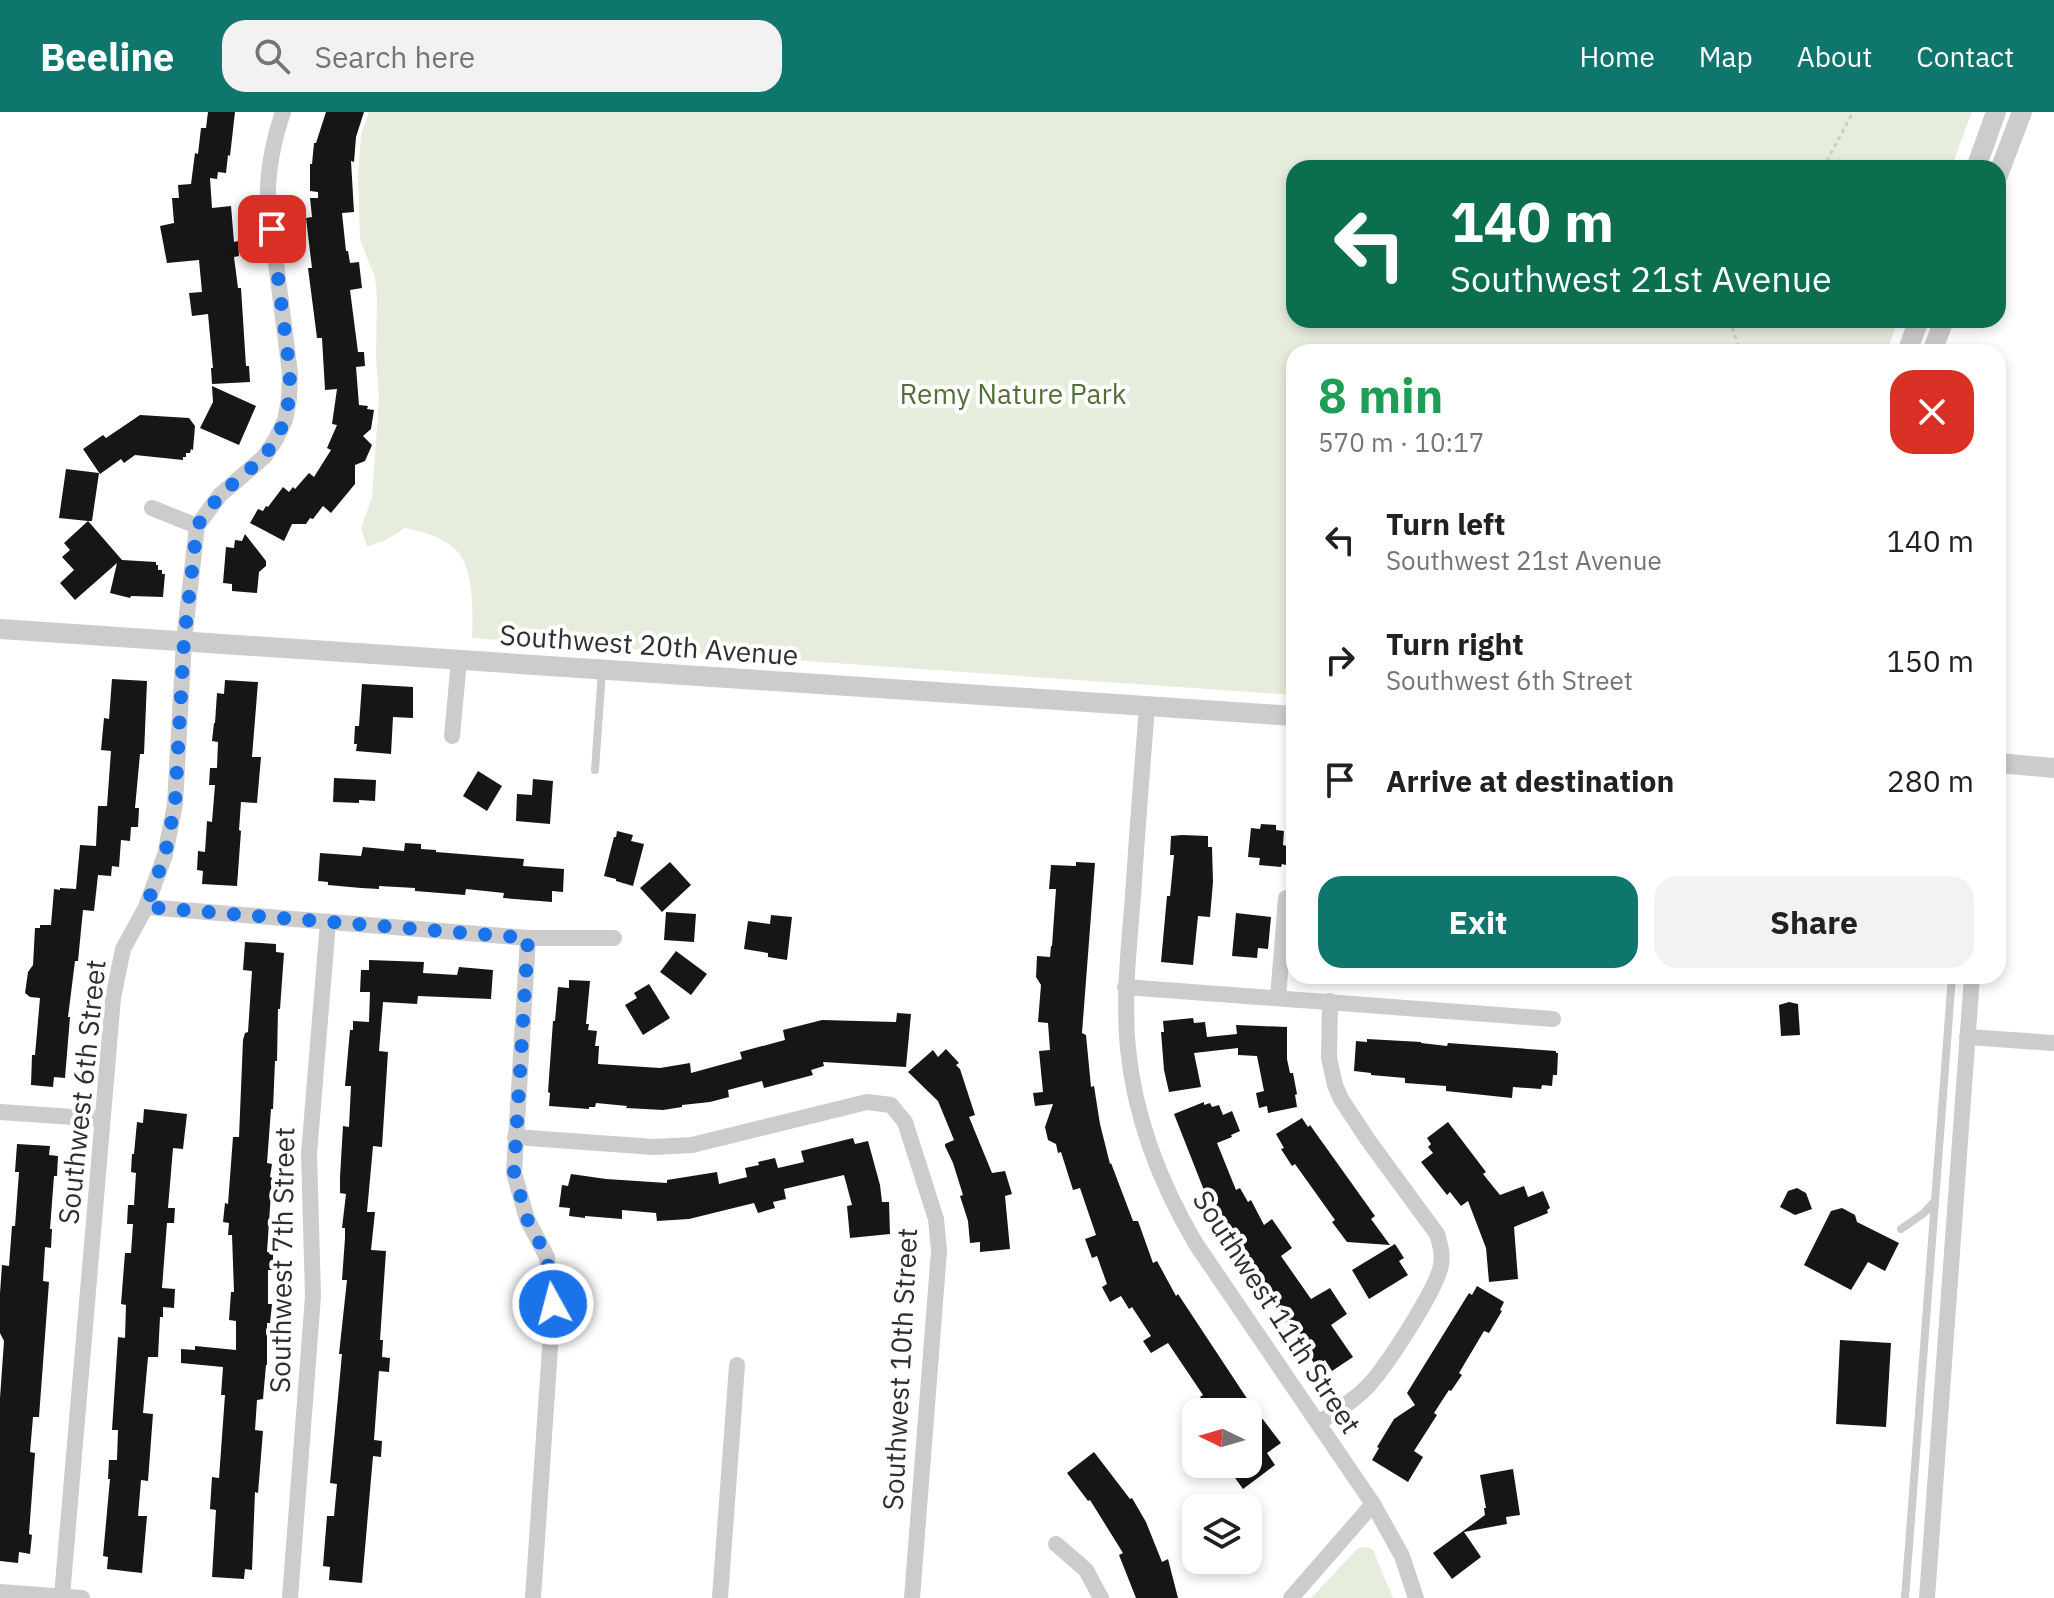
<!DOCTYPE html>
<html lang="en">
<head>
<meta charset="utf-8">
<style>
	:root { --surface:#fff; --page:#f2f2f2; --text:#202124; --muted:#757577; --accent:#0f766e }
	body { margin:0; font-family:"IBM Plex Sans",sans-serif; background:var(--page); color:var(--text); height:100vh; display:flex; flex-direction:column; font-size:30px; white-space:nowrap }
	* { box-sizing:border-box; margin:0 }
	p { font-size:26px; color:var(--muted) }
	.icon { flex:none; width:44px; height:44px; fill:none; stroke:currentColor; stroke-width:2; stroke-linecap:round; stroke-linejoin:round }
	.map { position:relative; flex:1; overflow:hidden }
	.panel { position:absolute; left:1286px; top:232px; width:720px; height:640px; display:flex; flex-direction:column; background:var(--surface); border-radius:24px; box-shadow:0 4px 12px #0003 }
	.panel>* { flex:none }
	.top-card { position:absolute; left:1286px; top:48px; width:720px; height:168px; border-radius:24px; box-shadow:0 4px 12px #0003; background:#0b6e4f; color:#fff; overflow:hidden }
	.needle { width:52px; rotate:275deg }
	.buttons { position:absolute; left:1182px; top:1286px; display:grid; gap:16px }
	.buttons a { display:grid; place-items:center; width:80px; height:80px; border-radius:16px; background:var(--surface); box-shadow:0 4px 12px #0003; font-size:40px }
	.pin { position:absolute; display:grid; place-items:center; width:68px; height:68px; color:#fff; margin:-34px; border-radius:16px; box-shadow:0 4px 12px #0006 }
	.me { position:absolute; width:88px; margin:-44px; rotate:353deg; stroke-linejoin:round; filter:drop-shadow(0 0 6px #0008) }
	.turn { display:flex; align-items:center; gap:28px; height:168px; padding:0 32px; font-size:36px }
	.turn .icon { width:104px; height:104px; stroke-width:2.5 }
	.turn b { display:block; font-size:56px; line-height:68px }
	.round { display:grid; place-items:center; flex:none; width:84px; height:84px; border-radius:24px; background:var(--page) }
	.headline { display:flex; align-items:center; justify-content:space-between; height:136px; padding:0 32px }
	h1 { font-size:48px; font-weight:800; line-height:60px; color:#1e9e55 }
	.button { display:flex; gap:16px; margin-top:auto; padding:16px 32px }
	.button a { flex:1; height:92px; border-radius:24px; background:var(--accent); color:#fff; font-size:32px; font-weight:800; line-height:92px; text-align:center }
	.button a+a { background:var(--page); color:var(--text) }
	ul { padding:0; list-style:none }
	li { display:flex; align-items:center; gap:24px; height:120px; padding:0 32px }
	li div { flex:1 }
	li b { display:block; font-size:30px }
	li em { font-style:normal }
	header { display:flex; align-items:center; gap:48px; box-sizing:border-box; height:112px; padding:0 40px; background:var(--accent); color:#fff }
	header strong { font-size:38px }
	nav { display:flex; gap:44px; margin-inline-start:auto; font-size:28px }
	.search { width:560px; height:72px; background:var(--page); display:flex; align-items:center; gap:20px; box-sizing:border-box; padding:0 28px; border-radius:24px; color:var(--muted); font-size:30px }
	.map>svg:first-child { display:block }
	.green { fill:#e6eddc }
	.building { fill:#161616 }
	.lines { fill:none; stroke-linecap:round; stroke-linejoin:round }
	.path { stroke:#ccc; stroke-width:3; stroke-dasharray:4 4; stroke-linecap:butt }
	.service { stroke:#ccc; stroke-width:8 }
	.minor { stroke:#ccc; stroke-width:16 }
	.tertiary { stroke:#ccc; stroke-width:20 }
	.route { stroke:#1a73e8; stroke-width:14; stroke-dasharray:0 25.2 }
	.labels { text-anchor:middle; stroke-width:8; stroke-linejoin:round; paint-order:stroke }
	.park-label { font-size:28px; fill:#556f38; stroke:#fff }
	.street-label { font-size:28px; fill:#2f2f2f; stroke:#fff }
</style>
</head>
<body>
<header>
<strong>Beeline</strong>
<div class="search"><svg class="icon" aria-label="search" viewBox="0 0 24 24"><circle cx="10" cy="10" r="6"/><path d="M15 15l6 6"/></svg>Search here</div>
<nav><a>Home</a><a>Map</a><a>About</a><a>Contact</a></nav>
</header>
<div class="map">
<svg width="2054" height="1486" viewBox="0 0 2054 1486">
	<rect width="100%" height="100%" fill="#fff"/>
	<g class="green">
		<path d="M369,0H1972L1951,56H1294V208H1898L1887,240H1294V583L472,526C473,503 474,456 457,439C443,425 423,420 405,416L386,428L367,435L361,416L372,386L379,286L376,246L377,185L375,165L360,128L358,65L361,23Z"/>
		<path d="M1367,1435L1373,1438L1393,1486H1311L1358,1436Z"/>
	</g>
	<g class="building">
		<path d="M208,0H235L230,44L228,43L226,61L218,60L217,67L210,66L212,96L231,94L234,130L238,129L239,144L234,145L238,176H241L246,254H249L250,270L212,272L211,256H213L208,202L192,204L189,181L202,180L199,148L167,151L160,114L174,111L172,86H179L178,73L191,72L195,41L198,42L201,16H206Z"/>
		<path d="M326,0H364L356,25L354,50L351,49L354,100L342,101L346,139H348L350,151L359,150L362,176L350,178L358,240H364L365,254L356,255L359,293L368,294L367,297L374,298L371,317L363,324L372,333L365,349L355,353V372L331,401L323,394L313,407L310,406L306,412H292L284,429L250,411L258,397L263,399L266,394L268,395L283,375L289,380L293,375L295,377L309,361L314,365L331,338L327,336L337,313L332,312L337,277L325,278L322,226H317L308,156H312L306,106L312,105L310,86H318V80L310,79V52H312L314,31H316Z"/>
		<path d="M212,274L256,294L239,333L200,316L213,290Z"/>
		<path d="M140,303L189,306L195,314L193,338L191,337L190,341H186V345H183V348L135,343L124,351L121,347L100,362L83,337L103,323L106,326Z"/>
		<path d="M66,357L99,361L92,409H88L122,448L156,450V453H158V458H162V462H165L163,485L131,484L130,486L110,481L117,451L75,488L60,471L74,458L62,445L70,438L64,431L88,409L59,406Z"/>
		<path d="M245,422L266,449V454L259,460L257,481L232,479V472L223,471L226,435L234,436L235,428L242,429Z"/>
		<path d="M112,567L147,569L144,642H140L135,696H139L138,715H131L130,729L121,728L119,755L112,754L111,764L98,763L94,799L83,798L78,849H75L68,905H70L65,966L54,965L53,975L31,973L32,943H35L40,886L30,885L25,881L28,860L33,853L35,816H40V813H51L54,777L60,778V776L76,777L80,733L96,734L98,694H107L111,639L101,638L104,606L109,607Z"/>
		<path d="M225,568L258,570L252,645H261L257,691L241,690L239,718L241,719L237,774L202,772L203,759L197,758L198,739L205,740L207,709L212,710L215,673H209L210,656H217L218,630L212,629L214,611H215L217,581L224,582Z"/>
		<path d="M362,572L413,575V606L393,605L391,642L356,639L357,632H354L355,614H359Z"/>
		<path d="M478,659L502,674L487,699L463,684Z"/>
		<path d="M334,666L376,668L375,689L359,688V691L333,690Z"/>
		<path d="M533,667L553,669L550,712L516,709L517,682L532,683Z"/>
		<path d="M1261,712L1276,713V718L1284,719L1283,733L1294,736V755L1282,752L1281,755L1259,753L1260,746L1248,745L1251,716L1260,717Z"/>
		<path d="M617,719L633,723L631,729L644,732L633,774L616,769V767L604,764L614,725H616Z"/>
		<path d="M1182,723L1208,724V735H1212L1213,770L1210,805L1198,804L1193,853L1161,850L1167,784H1170L1174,743H1170L1171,724Z"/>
		<path d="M405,731L421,732V737L436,738V740L524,747L523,754L564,757L563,780L552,779V790L503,786L504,781L466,777L465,783L415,779V776L379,774V777L361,776L328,773V770L318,769L320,741L361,744L363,735L404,739Z"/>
		<path d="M670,750L691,773L662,800L640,776Z"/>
		<path d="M1076,750L1095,751L1082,921L1086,923L1091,975L1094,974L1100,1012L1110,1052L1111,1051L1133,1109H1138L1153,1151L1157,1149L1176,1184L1178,1182L1248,1288L1281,1331L1267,1341L1275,1353L1243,1377L1225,1352H1248V1300H1210L1200,1285L1203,1283L1168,1231L1151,1241L1143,1229L1151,1224L1132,1195L1129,1197L1121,1184L1110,1190L1102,1175L1107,1172L1097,1144L1092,1146L1085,1127L1096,1123L1080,1076L1073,1078L1061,1040L1058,1041L1056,1032L1048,1028L1045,1015L1053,992L1035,994L1033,981L1043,980L1039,939L1050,938L1048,911L1038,910L1041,873L1036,865L1037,844L1050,845L1051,834H1052L1056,777H1049L1051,753L1076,754Z"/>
		<path d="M666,800L696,802L694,830L664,828Z"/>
		<path d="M1236,801L1271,805L1268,837L1258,836L1257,846L1232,844Z"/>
		<path d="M771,803L792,805L787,848L768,845V841L744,837L748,809L770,812Z"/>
		<path d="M245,830L276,832V840L284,841L280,897H278L277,949H275L273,997H271L267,1051L272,1052L270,1065L272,1066L267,1140H273V1158H268V1192H272L270,1211H267V1253H266L263,1287L257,1288L255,1318L263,1319L258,1381L255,1380L252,1458L245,1457L244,1467L212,1465L216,1398L210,1397L212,1365L219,1366L225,1283H221L223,1255L181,1251V1237L195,1238V1234L236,1238V1209L229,1208L231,1180H234L232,1123H228L229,1111L223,1110L225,1091L228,1092L233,1025H239L243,928L245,921L248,920L252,859L243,858Z"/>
		<path d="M676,839L707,862L691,883L660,860Z"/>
		<path d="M369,848L424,850L423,861L457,863L459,855L493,858L491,887L418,884L417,892L383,890L379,939L388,940L382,1035L373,1034L367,1100H375L371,1138L386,1139L380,1228H383L382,1245L390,1246L389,1260L379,1259L374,1328L382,1329L381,1345L373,1344L362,1471L329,1468L330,1455L323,1454L327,1404H334L337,1372L330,1371L342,1242H339L347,1168H342L345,1126V1116H342L346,1082L340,1081V1065L343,1014L349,1015L351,974H345L350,918H353V909L369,910L370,880H360L361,858H369Z"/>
		<path d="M569,868L590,869L586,912H589L588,918L597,919L595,934H599L598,952L660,956L690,951L691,961L742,947L740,940L785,928L783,918L822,908L896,910L897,901L911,902L906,955L823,950L824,954L811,958L813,963L764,976L762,969L728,978L729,985L710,990L682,993V995L663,998L626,996L627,994L596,991L595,995H589V997L549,994L550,981L548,980L553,909H555L558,875L569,876Z"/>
		<path d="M649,872L670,906L643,923L625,893L637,886L634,881Z"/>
		<path d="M1789,890L1798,892L1800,923L1781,924L1779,893Z"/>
		<path d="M1193,906L1194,911L1205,910L1207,925L1237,922L1236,913L1287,915V947L1290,961H1293L1297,982L1295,983L1297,995L1268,1001L1267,994L1259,996L1256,981L1264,979L1257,944L1238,943V936L1194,941L1201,975L1169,980L1164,958L1161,920H1164L1163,909Z"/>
		<path d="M1367,927L1421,930V931L1447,934L1448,931L1556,939V941H1558L1557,963H1553L1552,974L1542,973L1541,977L1513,975L1512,986L1446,979V974L1405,971V966L1371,963V961L1354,959L1356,929L1367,930Z"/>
		<path d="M946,937L959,951L956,953L960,957L975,1003L969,1005L992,1061L1005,1059L1012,1082L1005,1084L1010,1137L980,1140V1130L970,1131L968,1109L960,1084L963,1083L953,1051L945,1034V1032L954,1028L938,989L908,960L933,938L938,945Z"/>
		<path d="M1204,990V993L1210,991L1212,995L1219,993L1223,1003L1232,999L1240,1019L1231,1023L1232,1025L1217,1031L1236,1078L1240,1076L1248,1090L1251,1088L1264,1113L1272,1107L1292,1136L1281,1144L1311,1187L1330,1176L1347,1202L1331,1213L1353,1245L1332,1259L1325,1248L1316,1254L1227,1122H1226L1207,1086L1174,1002Z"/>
		<path d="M144,997L187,1002L183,1037L173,1036L168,1096H175L174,1111H167L162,1176L175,1177L174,1196L163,1195V1205H160L158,1245H148L143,1301L153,1302L148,1369L141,1368L138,1404H147L142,1461L107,1457L108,1445L103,1444L110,1367H108L109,1348H117L118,1318H112L118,1225L125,1226L126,1193L121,1192L125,1141H131L133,1112H127L128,1093H134L136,1061L131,1060L132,1042H134L137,1010L143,1011Z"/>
		<path d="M1302,1006L1308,1015L1310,1013L1375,1104L1371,1107L1390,1133L1347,1130L1332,1110L1335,1108L1295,1052L1292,1054L1281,1037L1284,1036L1276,1022Z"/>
		<path d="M1448,1010L1486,1060L1483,1062L1500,1083L1524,1074L1528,1085L1543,1079L1550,1096L1547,1098L1548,1101L1514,1115L1518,1167L1489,1170L1486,1136L1468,1089L1461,1094L1450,1080L1447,1083L1421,1050L1433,1041L1428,1035L1431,1032L1427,1026Z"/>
		<path d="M853,1026L855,1032L868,1029L880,1073L882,1090H889L890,1122L850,1126L847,1094L852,1093L844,1063L784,1077L786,1087L773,1090L775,1096L758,1101L754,1091L689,1107L657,1109L656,1101L622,1098V1107L585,1104V1106L569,1104L570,1096L559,1095L562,1073L568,1074L571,1062L606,1067L667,1071V1068L717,1060L719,1072L747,1065L745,1056L759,1053L758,1050L775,1046L778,1056L804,1050L801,1039Z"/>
		<path d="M17,1032L50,1034L49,1043L58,1044L57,1064H54L50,1117H52L51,1136L45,1135L43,1169L49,1170L39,1305H33L30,1340L35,1341L29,1422L32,1423L30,1442L19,1440L18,1451L0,1449V1286L4,1229L0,1221V1181L2,1153L9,1154L12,1114H15L19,1060H15Z"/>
		<path d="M1797,1076L1806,1081L1812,1097L1795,1103L1780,1095L1788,1079Z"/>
		<path d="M1842,1096L1855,1103L1857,1110L1899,1131L1885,1159L1868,1150L1851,1178L1804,1153L1831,1099Z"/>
		<path d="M1395,1132L1404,1146L1399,1149L1408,1163L1369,1187L1352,1158Z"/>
		<path d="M1477,1174L1504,1190L1500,1198L1502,1199L1489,1221L1484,1219L1459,1261L1462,1263L1451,1279L1449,1278L1434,1301L1437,1303L1414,1339L1423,1345L1408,1370L1372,1348L1379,1336L1377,1335L1394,1307L1415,1293L1407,1281L1469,1181L1472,1183Z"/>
		<path d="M1840,1228L1891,1231L1886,1315L1836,1312Z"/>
		<path d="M1094,1340L1130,1387L1132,1386L1146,1410L1162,1450L1168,1447L1178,1486H1136L1119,1443L1123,1441L1090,1388L1088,1389L1067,1361Z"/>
		<path d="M1513,1357L1520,1403L1506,1405L1507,1412L1464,1420L1481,1445L1452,1467L1433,1441L1485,1403L1484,1396H1486L1480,1363Z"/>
	</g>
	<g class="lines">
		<g class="path">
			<path d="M1823,56L1853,0"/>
			<path d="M1730,208L1740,240"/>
		</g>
		<g class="service">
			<path d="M595,658L602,559"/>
			<path d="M1901,1117L1924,1101L1934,1090"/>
			<path d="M1905,1486L1952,864"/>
		</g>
		<g class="minor">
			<path d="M152,396L197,414"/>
			<path d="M1147,595C1142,658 1137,721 1133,784C1129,835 1123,885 1128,937C1135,1006 1161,1073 1196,1132L1373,1392L1402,1444L1416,1486"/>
			<path d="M452,624L459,548"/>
			<path d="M146,795L528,826H614"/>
			<path d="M528,826L514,1061L527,1107L547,1145L553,1192L533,1486"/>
			<path d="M1125,875L1553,907"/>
			<path d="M1278,886L1286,786"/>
			<path d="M1967,925L2054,931"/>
			<path d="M0,1000L102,1007"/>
			<path d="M515,1025L654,1035L692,1033L867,990L891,993L905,1010L936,1107L939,1139L912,1486"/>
			<path d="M1318,1311C1335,1300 1354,1289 1368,1274C1386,1255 1437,1177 1441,1153C1443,1142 1440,1132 1437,1122L1368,1028L1341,987L1335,973L1329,946L1330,889"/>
			<path d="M1056,1432L1086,1458L1101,1486"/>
			<path d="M0,1480L82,1486"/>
			<path d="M62,1484L113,886L123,837L146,795L165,743L175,692L184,529L197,414L220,383L264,345L276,327L285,308L289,287L290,261L268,88C267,57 273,30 283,0"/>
			<path d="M290,1486L313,1184L309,1042L328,810"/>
			<path d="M720,1486L737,1253"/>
			<path d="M1291,1486L1373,1392"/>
			<path d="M1927,1486L1972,864"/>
		</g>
		<g class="tertiary">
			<path d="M1976,56L1996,0"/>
			<path d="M1998,63L2022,0"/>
			<path d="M1907,240L1919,208"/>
			<path d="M1932,240L1944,208"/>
			<path d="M0,517L1294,604"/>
			<path d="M1998,651L2054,656"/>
		</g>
	</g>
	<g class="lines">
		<path class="route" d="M272,117L290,261L289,287L285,308L276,327L264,345L220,383L197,414L184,529L175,692L165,743L146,795L528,826L514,1061L527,1107L547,1145L553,1192"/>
	</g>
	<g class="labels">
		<g class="park-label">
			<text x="1013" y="292">Remy Nature Park</text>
		</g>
		<g class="street-label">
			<text transform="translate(649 533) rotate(4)" y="10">Southwest 20th Avenue</text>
			<text transform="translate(82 980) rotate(-84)" y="10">Southwest 6th Street</text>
			<text transform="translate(282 1148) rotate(-89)" y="10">Southwest 7th Street</text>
			<text transform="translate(1277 1200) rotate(57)" y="10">Southwest 11th Street</text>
			<text transform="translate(900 1257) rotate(-87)" y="10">Southwest 10th Street</text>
		</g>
	</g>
</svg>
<div class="buttons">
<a><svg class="needle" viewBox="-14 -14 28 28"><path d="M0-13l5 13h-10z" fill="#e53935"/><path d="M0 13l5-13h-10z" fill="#757577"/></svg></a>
<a><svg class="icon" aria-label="layers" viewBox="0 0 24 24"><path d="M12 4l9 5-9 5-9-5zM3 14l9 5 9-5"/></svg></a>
</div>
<div class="pin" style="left:272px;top:117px;background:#d93025"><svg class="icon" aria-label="arrive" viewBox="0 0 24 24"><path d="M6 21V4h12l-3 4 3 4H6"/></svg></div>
<svg class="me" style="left:553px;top:1192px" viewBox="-20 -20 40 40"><circle r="17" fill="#1a73e8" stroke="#fff" stroke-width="3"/><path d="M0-11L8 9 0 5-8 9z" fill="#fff"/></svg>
<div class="top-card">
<div class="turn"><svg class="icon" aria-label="left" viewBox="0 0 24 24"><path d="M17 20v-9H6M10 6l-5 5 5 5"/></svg><div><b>140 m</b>Southwest 21st Avenue</div></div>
</div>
<section class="panel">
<div class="headline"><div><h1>8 min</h1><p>570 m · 10:17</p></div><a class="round" style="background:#d93025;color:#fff"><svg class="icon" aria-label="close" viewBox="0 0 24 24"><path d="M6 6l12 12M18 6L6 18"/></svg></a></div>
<ul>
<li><svg class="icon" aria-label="left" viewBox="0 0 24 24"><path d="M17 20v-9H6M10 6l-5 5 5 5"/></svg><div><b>Turn left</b><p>Southwest 21st Avenue</p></div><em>140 m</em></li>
<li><svg class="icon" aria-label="right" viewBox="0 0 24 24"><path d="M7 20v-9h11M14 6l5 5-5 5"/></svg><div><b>Turn right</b><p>Southwest 6th Street</p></div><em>150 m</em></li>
<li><svg class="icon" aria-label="arrive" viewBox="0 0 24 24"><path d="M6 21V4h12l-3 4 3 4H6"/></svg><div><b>Arrive at destination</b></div><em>280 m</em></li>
</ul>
<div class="button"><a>Exit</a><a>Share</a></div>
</section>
</div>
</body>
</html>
